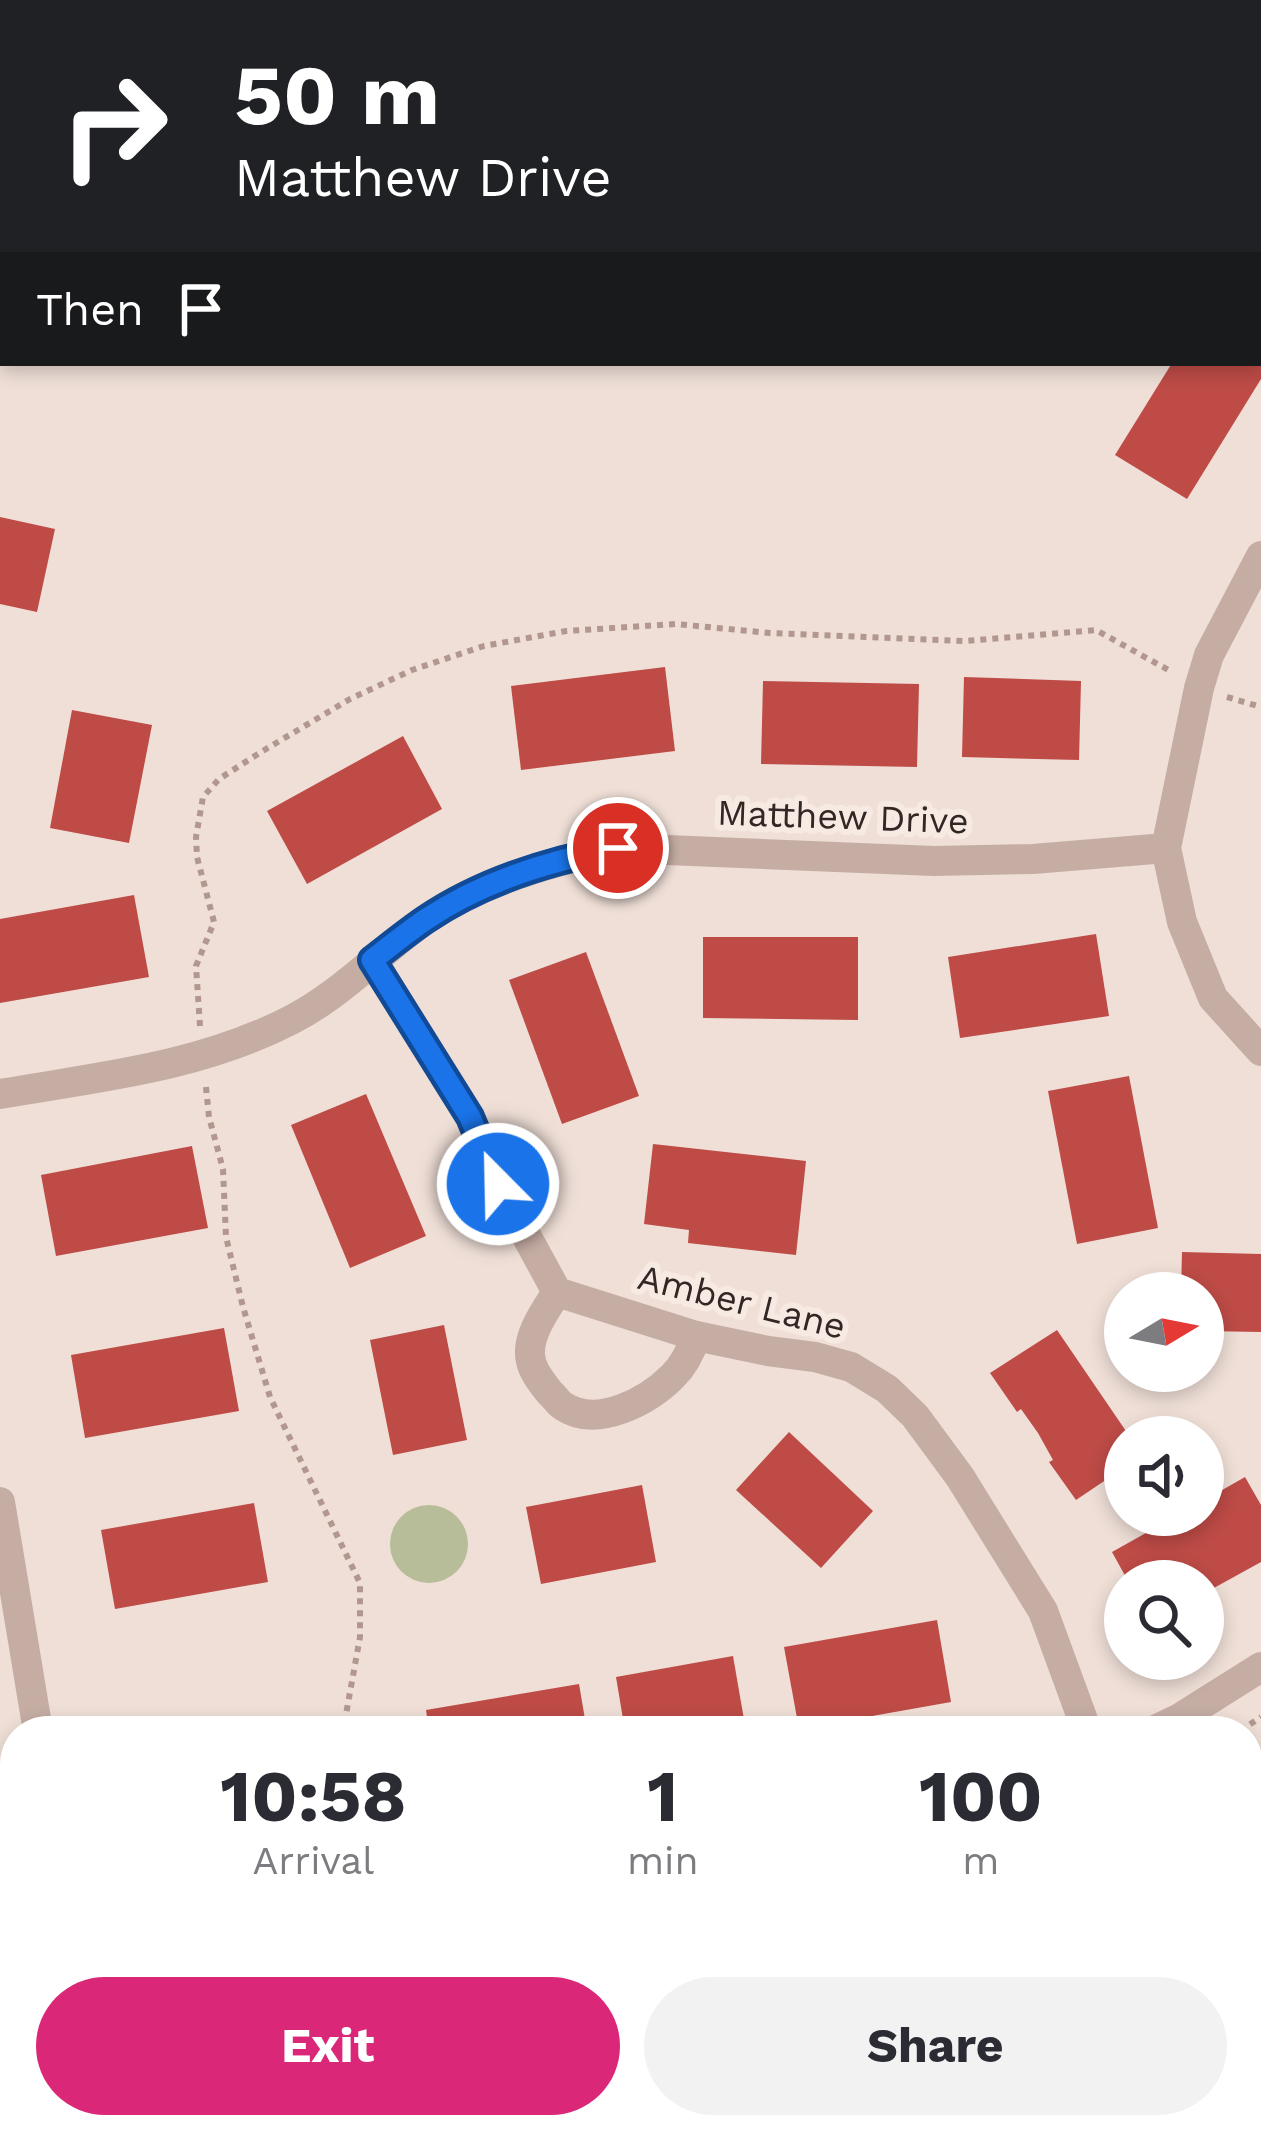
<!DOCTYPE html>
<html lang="en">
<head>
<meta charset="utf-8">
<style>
	:root { --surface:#fff; --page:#f2f2f3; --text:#2b2b33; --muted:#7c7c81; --accent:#db2777 }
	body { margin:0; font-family:"Work Sans",sans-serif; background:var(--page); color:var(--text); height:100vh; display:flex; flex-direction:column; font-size:45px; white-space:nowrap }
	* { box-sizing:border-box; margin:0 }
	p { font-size:39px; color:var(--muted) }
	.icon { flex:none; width:66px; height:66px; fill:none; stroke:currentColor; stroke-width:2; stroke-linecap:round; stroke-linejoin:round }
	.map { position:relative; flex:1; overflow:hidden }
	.panel { position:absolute; left:0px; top:1716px; width:1263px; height:423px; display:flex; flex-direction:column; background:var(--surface); border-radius:48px 48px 0 0; box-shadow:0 6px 18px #0003 }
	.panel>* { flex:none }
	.hud { position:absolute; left:0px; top:0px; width:1263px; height:366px; box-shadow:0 6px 18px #0003; background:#202124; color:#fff; overflow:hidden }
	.needle { width:78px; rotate:80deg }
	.tools { position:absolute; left:1104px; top:1272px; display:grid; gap:24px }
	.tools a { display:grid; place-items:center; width:120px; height:120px; border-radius:50%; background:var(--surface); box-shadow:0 6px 18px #0003; font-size:60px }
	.pin { position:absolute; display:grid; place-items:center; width:102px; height:102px; color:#fff; margin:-51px; border:6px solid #fff; border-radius:50%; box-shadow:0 3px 12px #0007 }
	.me { position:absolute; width:132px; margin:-66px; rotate:337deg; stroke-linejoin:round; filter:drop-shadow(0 0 9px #0008) }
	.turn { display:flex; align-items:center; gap:42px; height:252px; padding:0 36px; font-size:54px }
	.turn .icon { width:156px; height:156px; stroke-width:2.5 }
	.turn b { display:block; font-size:84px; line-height:102px }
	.then { display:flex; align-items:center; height:114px; padding:0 36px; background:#0003; gap:24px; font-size:45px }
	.eta { display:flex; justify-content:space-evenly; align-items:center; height:204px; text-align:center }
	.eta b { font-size:72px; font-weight:700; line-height:84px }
	.primary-button { display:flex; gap:24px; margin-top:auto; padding:24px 36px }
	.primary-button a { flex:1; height:138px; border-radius:72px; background:var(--accent); color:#fff; font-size:48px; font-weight:700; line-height:138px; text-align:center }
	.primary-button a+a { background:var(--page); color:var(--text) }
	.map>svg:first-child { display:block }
	.green { fill:#b7bc99 }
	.building { fill:#be4b46 }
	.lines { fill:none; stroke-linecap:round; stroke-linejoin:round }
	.path { stroke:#b1978f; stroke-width:6; stroke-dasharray:6 6; stroke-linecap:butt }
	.service { stroke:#c5ada4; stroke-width:15 }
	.minor { stroke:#c5ada4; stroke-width:30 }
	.tertiary { stroke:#c5ada4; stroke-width:30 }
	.route-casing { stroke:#114b97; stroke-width:30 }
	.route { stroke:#1a73e8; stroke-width:21 }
	.labels { text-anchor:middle; stroke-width:12; stroke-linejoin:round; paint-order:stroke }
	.street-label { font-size:36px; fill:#322725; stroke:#f7eae3 }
</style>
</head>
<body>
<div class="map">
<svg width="1261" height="2138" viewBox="0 0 1261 2138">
	<rect width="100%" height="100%" fill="#efdfd7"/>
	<circle class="green" cx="429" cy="1544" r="39"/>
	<g class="building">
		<path d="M1172,363H1261V379L1187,499L1115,455Z"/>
		<path d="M0,517L55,529L37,612L0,604Z"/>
		<path d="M665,667L675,751L521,770L511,686Z"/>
		<path d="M964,677L1081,681L1079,760L962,757Z"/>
		<path d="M763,681L919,684L917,767L761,764Z"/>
		<path d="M72,710L152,725L129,843L50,828Z"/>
		<path d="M403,736L442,809L307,884L267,811Z"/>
		<path d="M134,895L149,977L0,1003V919Z"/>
		<path d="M1096,934L1109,1016L960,1038L948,957Z"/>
		<path d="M703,937H858V1020L703,1018Z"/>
		<path d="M586,952L639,1096L562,1124L509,980Z"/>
		<path d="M1129,1076L1158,1228L1077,1244L1048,1091Z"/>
		<path d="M366,1094L426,1236L350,1268L291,1125Z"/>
		<path d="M653,1144L806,1161L796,1255L688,1243L689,1230L644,1224Z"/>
		<path d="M192,1146L208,1228L56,1256L41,1175Z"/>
		<path d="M1182,1252L1261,1254V1332L1203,1331V1293H1181Z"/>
		<path d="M444,1325L467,1440L393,1455L370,1340Z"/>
		<path d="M224,1328L239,1411L85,1438L71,1355Z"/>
		<path d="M1057,1330L1130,1437H1125V1467L1076,1500L1049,1462L1053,1460L1038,1433L1021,1409L1017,1412L990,1373Z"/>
		<path d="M789,1432L873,1511L821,1568L736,1490Z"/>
		<path d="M1245,1477L1261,1505V1562L1203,1594V1581H1128L1112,1552L1178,1515H1203V1501Z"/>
		<path d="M642,1485L656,1562L541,1584L526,1507Z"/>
		<path d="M254,1503L268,1582L115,1609L101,1530Z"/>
		<path d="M937,1620L951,1702L799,1729L784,1647Z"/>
		<path d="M733,1656L746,1731H625L616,1677Z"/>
		<path d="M579,1684L587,1731H429L426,1710Z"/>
		<path d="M0,1937L13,1976L0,1980Z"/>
		<path d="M176,2124H262L238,2138H184Z"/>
		<path d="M421,2124H501L502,2128L445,2138H424Z"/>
	</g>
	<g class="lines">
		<g class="path">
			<path d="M1227,697L1261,707"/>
			<path d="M200,1026L196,966L214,922L197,857L196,837L203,797L219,779L261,752L350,699L412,670L484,646L566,631L676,624L770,633L964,641L1096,630L1172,672"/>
			<path d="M206,1087L209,1117L223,1169L226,1237L243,1307L270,1397L360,1583V1637L343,1731"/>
			<path d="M1240,1731L1261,1717"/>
			<path d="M0,2079L15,2063"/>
		</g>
		<g class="service">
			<path d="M554,2124V2125"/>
			<path d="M1259,2138H1261"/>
		</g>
		<g class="minor">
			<path d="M1261,556L1209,655L1199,688L1166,848L1182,922L1213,998L1261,1051"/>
			<path d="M372,960L470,1117L498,1184L557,1292L696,1336L768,1351L815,1357L851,1367L887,1389L915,1416L960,1477L1043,1611L1087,1731"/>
			<path d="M0,1094C99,1077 200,1067 291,1020C340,995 378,954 422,922C476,883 554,860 618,848L934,861L1033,859L1166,848"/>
			<path d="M557,1292C545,1311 525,1338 531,1361C533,1372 543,1384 550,1393C555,1397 558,1403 563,1406C597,1429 648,1401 673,1376C684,1365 691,1351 696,1336"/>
			<path d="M0,1502L38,1731"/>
			<path d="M1153,1731L1180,1718L1261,1667"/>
			<path d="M1248,1892L1261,1925"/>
			<path d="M0,2134L15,2117"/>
		</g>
		<g class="tertiary">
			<path d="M1248,3L1261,1"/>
			<path d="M0,207L3,206"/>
		</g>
	</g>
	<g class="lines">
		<g class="route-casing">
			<path id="route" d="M498,1184L470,1117L372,960C389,947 406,933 425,920C481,882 551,860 618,848"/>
		</g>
		<use href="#route" class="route"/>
	</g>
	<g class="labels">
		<g class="street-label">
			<text transform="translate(843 816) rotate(2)" y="13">Matthew Drive</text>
			<text transform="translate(742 1301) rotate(14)" y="13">Amber Lane</text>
		</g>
	</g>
</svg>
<div class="tools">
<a><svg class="needle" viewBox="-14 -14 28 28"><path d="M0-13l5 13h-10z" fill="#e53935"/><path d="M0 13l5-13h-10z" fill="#7c7c81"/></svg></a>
<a><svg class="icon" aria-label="sound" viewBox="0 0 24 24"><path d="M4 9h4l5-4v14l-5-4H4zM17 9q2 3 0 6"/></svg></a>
<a><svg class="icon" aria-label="search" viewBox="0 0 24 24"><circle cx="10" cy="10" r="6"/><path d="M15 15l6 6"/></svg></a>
</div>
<div class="pin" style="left:618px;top:848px;background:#d93025"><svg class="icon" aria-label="arrive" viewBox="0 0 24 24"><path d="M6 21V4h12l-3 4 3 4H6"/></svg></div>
<svg class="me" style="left:498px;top:1184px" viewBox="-20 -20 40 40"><circle r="17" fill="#1a73e8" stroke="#fff" stroke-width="3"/><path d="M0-11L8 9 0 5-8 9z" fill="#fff"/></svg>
<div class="hud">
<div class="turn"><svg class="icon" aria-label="right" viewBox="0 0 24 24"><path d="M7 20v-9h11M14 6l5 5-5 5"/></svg><div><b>50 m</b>Matthew Drive</div></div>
<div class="then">Then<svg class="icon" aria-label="arrive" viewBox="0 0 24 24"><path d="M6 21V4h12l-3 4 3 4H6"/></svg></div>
</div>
<section class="panel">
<div class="eta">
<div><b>10:58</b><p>Arrival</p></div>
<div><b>1</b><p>min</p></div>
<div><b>100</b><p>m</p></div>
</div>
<div class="primary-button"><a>Exit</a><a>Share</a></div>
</section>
</div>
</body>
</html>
